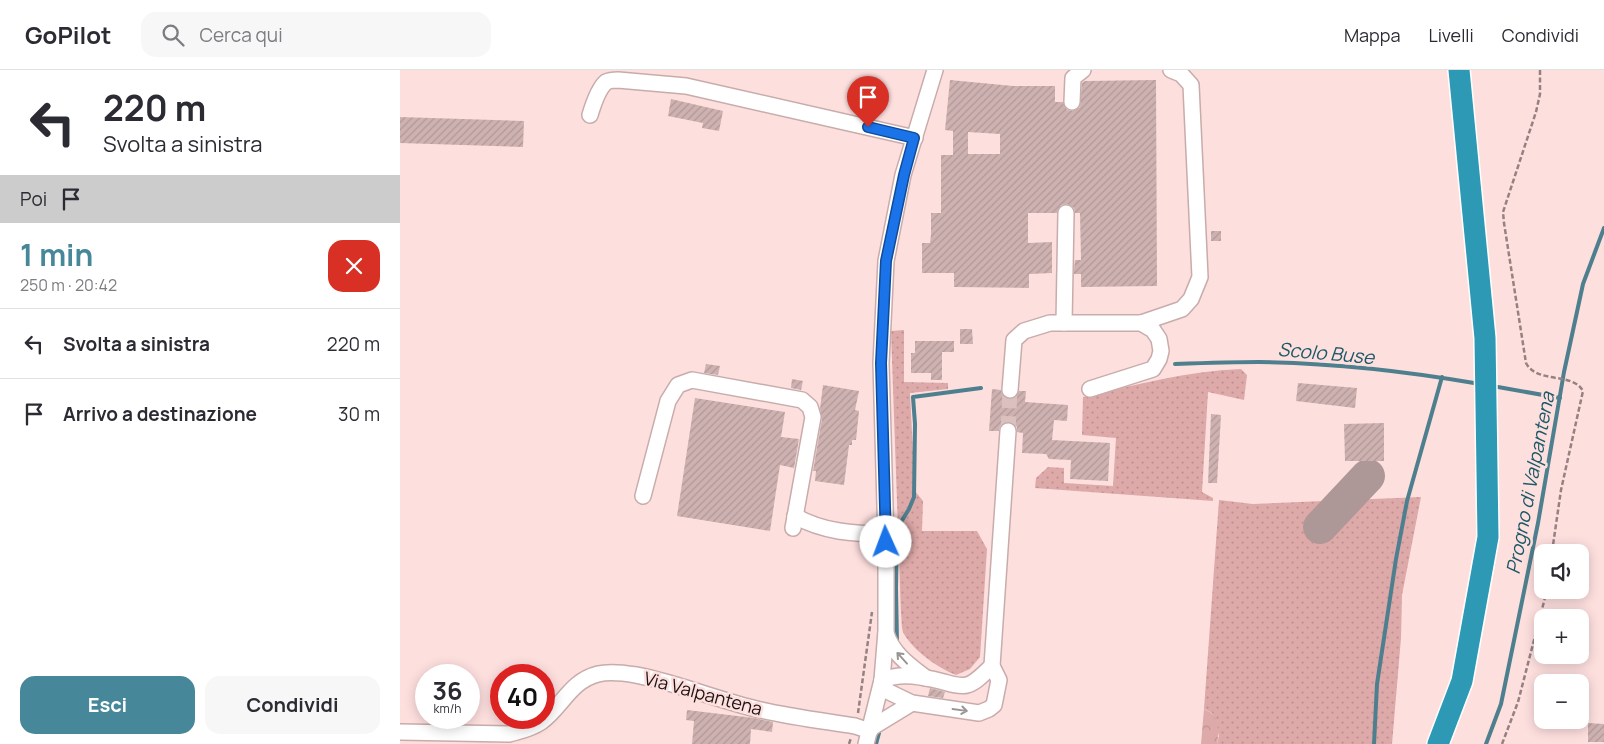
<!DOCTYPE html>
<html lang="it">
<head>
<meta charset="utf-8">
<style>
	:root { --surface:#fff; --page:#f7f7f7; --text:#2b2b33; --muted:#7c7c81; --line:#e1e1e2; --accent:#47879a }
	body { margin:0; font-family:Manrope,sans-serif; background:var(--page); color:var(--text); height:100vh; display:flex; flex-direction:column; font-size:19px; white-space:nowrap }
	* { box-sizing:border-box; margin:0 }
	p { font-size:16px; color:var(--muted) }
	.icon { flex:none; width:28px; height:28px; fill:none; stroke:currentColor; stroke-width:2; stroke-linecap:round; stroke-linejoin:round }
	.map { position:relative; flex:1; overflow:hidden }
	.sheet { display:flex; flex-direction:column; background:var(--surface); width:400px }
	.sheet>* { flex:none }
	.guide { background:#fff; color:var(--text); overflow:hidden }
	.buttons { position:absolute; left:1134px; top:474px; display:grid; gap:10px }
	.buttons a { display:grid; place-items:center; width:55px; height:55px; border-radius:10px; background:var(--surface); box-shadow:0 2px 12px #0003; font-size:25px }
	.speed { position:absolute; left:15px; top:594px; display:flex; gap:10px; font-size:25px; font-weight:700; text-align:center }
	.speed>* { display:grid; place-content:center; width:65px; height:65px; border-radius:50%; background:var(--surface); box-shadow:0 2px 12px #0003; line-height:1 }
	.speed small { font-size:12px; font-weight:400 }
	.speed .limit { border:8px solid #d22; background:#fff; color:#111 }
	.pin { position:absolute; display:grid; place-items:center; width:42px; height:42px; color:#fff; margin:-51px -21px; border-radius:50% 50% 50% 0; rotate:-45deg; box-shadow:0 0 5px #0007 }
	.pin .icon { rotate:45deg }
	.me { position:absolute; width:55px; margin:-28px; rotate:358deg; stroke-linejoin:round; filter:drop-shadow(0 0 4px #0008) }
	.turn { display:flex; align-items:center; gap:18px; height:105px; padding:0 20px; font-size:22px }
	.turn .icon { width:65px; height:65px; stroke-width:2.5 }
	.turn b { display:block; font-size:35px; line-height:42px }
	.then { display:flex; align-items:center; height:48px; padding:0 20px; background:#0003; gap:10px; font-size:19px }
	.round { display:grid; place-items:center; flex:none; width:52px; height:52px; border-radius:15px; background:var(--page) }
	.overview { display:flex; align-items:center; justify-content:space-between; height:85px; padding:0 20px }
	h1 { font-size:30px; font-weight:700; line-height:38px; color:var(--accent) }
	.cta { display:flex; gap:10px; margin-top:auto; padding:10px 20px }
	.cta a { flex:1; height:58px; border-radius:15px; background:var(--accent); color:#fff; font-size:20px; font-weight:700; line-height:58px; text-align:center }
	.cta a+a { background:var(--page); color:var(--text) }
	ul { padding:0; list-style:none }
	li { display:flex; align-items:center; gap:15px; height:70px; padding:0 20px; border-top:1px solid var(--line) }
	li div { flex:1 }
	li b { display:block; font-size:19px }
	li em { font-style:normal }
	header { display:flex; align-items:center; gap:30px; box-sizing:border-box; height:70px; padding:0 25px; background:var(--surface); border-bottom:1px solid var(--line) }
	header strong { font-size:24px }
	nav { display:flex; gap:28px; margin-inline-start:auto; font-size:18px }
	.search { width:350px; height:45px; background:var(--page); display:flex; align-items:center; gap:12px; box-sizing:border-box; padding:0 18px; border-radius:15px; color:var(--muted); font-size:19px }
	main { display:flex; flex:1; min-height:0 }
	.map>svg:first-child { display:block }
	.grass { fill:url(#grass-dots) }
	.forest { fill:url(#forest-crowns) }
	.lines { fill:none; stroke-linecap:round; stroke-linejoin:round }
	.stream { stroke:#4e7f8e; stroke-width:4 }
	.taxiway { stroke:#ae9897; stroke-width:34 }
	.building { fill:url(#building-hatch); fill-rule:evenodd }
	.minor-tunnel { stroke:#dbc0c0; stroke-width:15; stroke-dasharray:15 8; stroke-linecap:butt }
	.minor-casing { stroke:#c8acab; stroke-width:18 }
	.highway-casing { stroke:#fff; stroke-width:24 }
	.path { stroke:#968181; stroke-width:2.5; stroke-dasharray:5 2.5; stroke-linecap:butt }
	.minor { stroke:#fff; stroke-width:15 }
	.highway { stroke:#2d99b4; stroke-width:21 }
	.oneway { stroke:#999595 }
	.route-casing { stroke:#114b97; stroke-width:12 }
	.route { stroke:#1a73e8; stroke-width:9 }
	.labels { text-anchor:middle; stroke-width:5; stroke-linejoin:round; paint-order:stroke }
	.street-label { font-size:18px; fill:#1d1313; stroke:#fddfde }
	.water-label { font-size:19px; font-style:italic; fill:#1b5868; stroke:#fddfde }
</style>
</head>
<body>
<header>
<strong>GoPilot</strong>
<div class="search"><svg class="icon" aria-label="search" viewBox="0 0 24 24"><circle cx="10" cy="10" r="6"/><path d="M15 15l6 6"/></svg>Cerca qui</div>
<nav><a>Mappa</a><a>Livelli</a><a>Condividi</a></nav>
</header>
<main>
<section class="sheet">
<div class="guide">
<div class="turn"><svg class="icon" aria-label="left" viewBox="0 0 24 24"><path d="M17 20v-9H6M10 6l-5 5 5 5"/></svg><div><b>220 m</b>Svolta a sinistra</div></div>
<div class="then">Poi<svg class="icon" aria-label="arrive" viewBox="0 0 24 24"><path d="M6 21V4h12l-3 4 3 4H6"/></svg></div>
</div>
<div class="overview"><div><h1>1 min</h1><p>250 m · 20:42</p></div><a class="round" style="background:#d93025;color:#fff"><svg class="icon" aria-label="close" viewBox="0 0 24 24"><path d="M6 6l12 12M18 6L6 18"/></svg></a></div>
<ul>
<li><svg class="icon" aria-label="left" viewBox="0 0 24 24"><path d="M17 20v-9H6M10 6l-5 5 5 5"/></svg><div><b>Svolta a sinistra</b></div><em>220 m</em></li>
<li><svg class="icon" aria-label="arrive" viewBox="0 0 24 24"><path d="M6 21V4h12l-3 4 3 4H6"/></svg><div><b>Arrivo a destinazione</b></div><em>30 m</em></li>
</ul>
<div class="cta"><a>Esci</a><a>Condividi</a></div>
</section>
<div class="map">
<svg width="1204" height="674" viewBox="0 0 1204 674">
	<defs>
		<pattern id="grass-dots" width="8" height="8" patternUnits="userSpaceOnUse" patternTransform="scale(1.25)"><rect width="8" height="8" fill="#dea9a9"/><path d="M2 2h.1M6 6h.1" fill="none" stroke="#be9191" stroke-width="1.8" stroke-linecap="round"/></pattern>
		<pattern id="forest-crowns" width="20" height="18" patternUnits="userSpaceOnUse" patternTransform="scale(1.25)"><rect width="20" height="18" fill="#dea9a9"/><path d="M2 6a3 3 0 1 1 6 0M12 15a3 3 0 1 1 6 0" fill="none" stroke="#be9191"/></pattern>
		<pattern id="building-hatch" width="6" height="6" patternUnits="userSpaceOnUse" patternTransform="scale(1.25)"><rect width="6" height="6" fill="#ceb2b1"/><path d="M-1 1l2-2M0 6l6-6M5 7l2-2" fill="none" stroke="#b09897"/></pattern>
	</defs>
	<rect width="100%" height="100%" fill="#fddfde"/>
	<g class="grass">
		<path d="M504,260V312L548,313V319L510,323L515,421L523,431L522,461H577L587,479L580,587L570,599L556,605C538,598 514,581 504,564C501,559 502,550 501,544L491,261Z"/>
		<path d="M841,299L847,305L844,330L808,322L802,422L813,428V431L635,418L636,408L648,397L664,398V413L713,416L716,368L682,365L683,327C735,315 788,301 841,299Z"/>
		<path d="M1021,427L1002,525L1001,568L992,674H817L819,666L812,643L804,639L819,430L853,434Z"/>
	</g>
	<path class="forest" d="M804,639C806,641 810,641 812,644C819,650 819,666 817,674H801Z"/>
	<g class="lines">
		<g class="stream">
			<path d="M775,294C803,293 831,292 859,292C930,293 1004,301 1074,313"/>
			<path d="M1098,317L1160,328"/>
			<path d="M497,573L496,518L497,461L501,452L509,439L514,427L515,354L513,327L581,318"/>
			<path d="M476,674L479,663"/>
			<path d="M974,674L977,614L996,489L1007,431L1042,307"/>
			<path d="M1086,674L1101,634L1138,453L1164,302L1183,214L1204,158"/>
		</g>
		<path class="taxiway" d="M920,457L968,406"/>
	</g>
	<g class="building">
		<path d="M550,10L613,16H655V32H663L667,40L672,41L680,37L682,13L685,11L756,10L757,216L681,217V204H674V200L675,190H681L680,143H675L674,138L667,134L661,135L657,143H628V173L652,172V203L629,204V218L554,217V203H522V173H530L531,165V143H541V85H553V61L545,60ZM568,62L600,64V84H568Z"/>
		<path d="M271,29L323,41L319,61L302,58L303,53L268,46Z"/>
		<path d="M0,47L124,51L123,77L0,73Z"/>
		<rect x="811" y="161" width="10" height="10"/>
		<path d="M560,259H572L573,274H560Z"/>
		<path d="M515,271H554V282H542V310H531V303H511V283H515Z"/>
		<path d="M306,294L320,296L318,305L304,303Z"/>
		<path d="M392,309L403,311L401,320L391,318Z"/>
		<path d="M898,313L957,318L955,338L896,331Z"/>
		<path d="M423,315L459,321L455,340L459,341L456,370H452V375H449L444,415L415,411L416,401H413L422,349L420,339Z"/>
		<path d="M592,319L601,320L602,324L609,329L614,328L619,321H626L625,332L668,335L667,351L654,350L652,370L710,373L708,411L670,409L671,390L649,389L646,384L622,383L623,363L617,362V357L613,353L608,352L603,353L600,356L599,361H589Z"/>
		<path d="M295,328L385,342L381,367L399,369L394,398L380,395L370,461L277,446Z"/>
		<path d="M811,344L821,345L817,413H808Z"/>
		<path d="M984,353V391H945L944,354Z"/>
		<path d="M530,618L545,622L543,628L528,626Z"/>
		<path d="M287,640L354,648L373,652L372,662L351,659L350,674H292L294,651L286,650Z"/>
		<path d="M1188,653L1204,654V672H1188Z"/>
	</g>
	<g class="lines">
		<path class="minor-tunnel" d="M608,361L610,320"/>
		<g class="minor-casing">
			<g id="minor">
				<path d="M672,32L673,8L683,0"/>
				<path d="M190,45C193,35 198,19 206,12C210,10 214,10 218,10L286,16L515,68"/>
				<path d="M664,253L666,143"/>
				<path d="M741,253L782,239L791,229L800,207L791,15L781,4L771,0"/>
				<path d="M610,320L614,270L624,261L650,253H741L753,260L759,269L761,281L759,289L753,299L690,319"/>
				<path d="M243,426L268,331L278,315L292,310L402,330L410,337L413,347L393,458"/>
				<path d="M395,446C423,462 454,464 485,464"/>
				<path d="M486,563C492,583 509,595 526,608"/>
				<path d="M482,610L487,621L512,633L579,643L589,639L594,635L599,610L592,596L608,361"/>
				<path d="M482,610C503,602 523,607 544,612C551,614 560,617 567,615C576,613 585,602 592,596"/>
				<path d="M471,658L512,633"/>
				<path d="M0,662L109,664C120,661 131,659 141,652C162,637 170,611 198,604C210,601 224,603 236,605C279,613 319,631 361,640C392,647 424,651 455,656L470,661"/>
				<path d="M466,674L482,610L486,561V472L481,293L486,191L503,105L535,0"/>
			</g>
		</g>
		<g class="highway-casing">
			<path id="highway" d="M1038,674L1062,611L1088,467L1085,268L1059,0"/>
		</g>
		<g class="path">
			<path d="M1140,0V24L1136,42L1103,142L1104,153L1126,293C1137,314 1173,302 1183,321L1161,420L1152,482"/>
			<path d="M458,643L472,542"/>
			<path d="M449,674L451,668"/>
			<path d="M1102,674L1118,632L1147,520"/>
		</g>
		<use href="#minor" class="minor"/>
		<use href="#highway" class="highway"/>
	</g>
	<defs><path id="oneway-shaft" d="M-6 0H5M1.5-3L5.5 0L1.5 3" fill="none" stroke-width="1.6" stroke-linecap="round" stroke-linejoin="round" transform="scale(1.25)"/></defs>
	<g class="oneway">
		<use href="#oneway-shaft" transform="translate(502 588) rotate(-132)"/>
		<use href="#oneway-shaft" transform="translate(560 640) rotate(8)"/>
	</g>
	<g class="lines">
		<g class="route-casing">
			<path id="route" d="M468,57L514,68L504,105L486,191L481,293L486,472"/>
		</g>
		<use href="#route" class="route"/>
	</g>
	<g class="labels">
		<g class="street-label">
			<text transform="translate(303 624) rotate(15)" y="6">Via Valpantena</text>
		</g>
		<g class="water-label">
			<text transform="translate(926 283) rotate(5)" y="7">Scolo Buse</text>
			<text transform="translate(1130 413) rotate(-79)" y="7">Progno di Valpantena</text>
		</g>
	</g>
</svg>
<div class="buttons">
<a><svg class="icon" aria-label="sound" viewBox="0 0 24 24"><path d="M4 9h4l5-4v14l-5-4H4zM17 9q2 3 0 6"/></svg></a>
<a>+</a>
<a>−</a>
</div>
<div class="speed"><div>36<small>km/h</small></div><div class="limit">40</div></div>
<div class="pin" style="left:468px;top:57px;background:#d93025"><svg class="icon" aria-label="arrive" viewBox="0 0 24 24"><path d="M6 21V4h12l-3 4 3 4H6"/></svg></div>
<svg class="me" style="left:486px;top:472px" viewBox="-20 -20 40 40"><circle r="19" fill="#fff"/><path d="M0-13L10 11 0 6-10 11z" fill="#1a73e8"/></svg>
</div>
</main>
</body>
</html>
